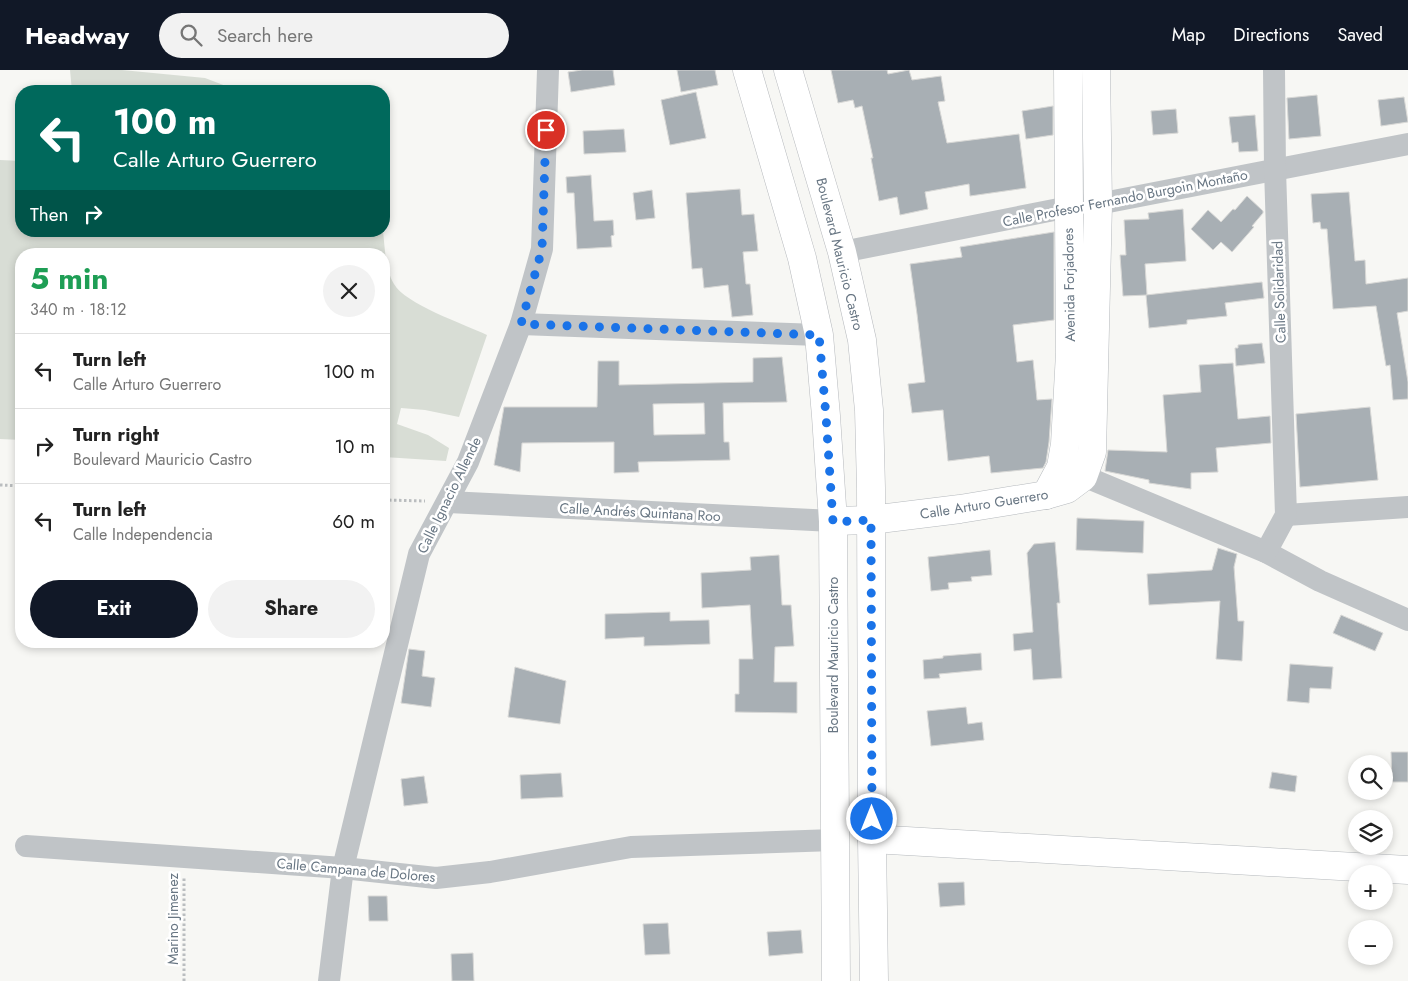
<!DOCTYPE html>
<html lang="en">
<head>
<meta charset="utf-8">
<style>
	:root { --surface:#fff; --page:#f2f2f2; --text:#222; --muted:#767676; --line:#e0e0e0; --accent:#111827 }
	body { margin:0; font-family:Jost,sans-serif; background:var(--page); color:var(--text); height:100vh; display:flex; flex-direction:column; font-size:19px; white-space:nowrap }
	* { box-sizing:border-box; margin:0 }
	p { font-size:16px; color:var(--muted) }
	.icon { flex:none; width:28px; height:28px; fill:none; stroke:currentColor; stroke-width:2; stroke-linecap:round; stroke-linejoin:round }
	.map { position:relative; flex:1; overflow:hidden }
	.side { position:absolute; left:15px; top:178px; width:375px; height:400px; display:flex; flex-direction:column; background:var(--surface); border-radius:20px; box-shadow:0 2px 8px #0003 }
	.side>* { flex:none }
	.banner { position:absolute; left:15px; top:15px; width:375px; height:152px; border-radius:20px; box-shadow:0 2px 8px #0003; background:#00695c; color:#fff; overflow:hidden }
	.fabs { position:absolute; left:1348px; top:685px; display:grid; gap:10px }
	.fabs a { display:grid; place-items:center; width:45px; height:45px; border-radius:50%; background:var(--surface); box-shadow:0 2px 8px #0003; font-size:25px }
	.pin { position:absolute; display:grid; place-items:center; width:42px; height:42px; color:#fff; margin:-21px; border:2px solid #fff; border-radius:50%; box-shadow:0 1px 5px #0007 }
	.me { position:absolute; width:55px; margin:-28px; rotate:0deg; stroke-linejoin:round; filter:drop-shadow(0 0 4px #0008) }
	.turn { display:flex; align-items:center; gap:18px; height:105px; padding:0 15px; font-size:22px }
	.turn .icon { width:65px; height:65px; stroke-width:2.5 }
	.turn b { display:block; font-size:35px; line-height:42px }
	.then { display:flex; align-items:center; height:48px; padding:0 15px; background:#0003; gap:10px; font-size:19px }
	.round { display:grid; place-items:center; flex:none; width:52px; height:52px; border-radius:26px; background:var(--page) }
	.overview { display:flex; align-items:center; justify-content:space-between; height:85px; padding:0 15px }
	h1 { font-size:30px; font-weight:700; line-height:38px; color:#1e9e55 }
	.button { display:flex; gap:10px; margin-top:auto; padding:10px 15px }
	.button a { flex:1; height:58px; border-radius:30px; background:var(--accent); color:#fff; font-size:20px; font-weight:700; line-height:58px; text-align:center }
	.button a+a { background:var(--page); color:var(--text) }
	ul { padding:0; list-style:none }
	li { display:flex; align-items:center; gap:15px; height:75px; padding:0 15px; border-top:1px solid var(--line) }
	li div { flex:1 }
	li b { display:block; font-size:19px }
	li em { font-style:normal }
	header { display:flex; align-items:center; gap:30px; box-sizing:border-box; height:70px; padding:0 25px; background:var(--accent); color:#fff }
	header strong { font-size:24px }
	nav { display:flex; gap:28px; margin-inline-start:auto; font-size:18px }
	.search { width:350px; height:45px; background:var(--page); display:flex; align-items:center; gap:12px; box-sizing:border-box; padding:0 18px; border-radius:28px; color:var(--muted); font-size:19px }
	.map>svg:first-child { display:block }
	.green { fill:#d8ddd5 }
	.building { fill:#a8afb4; stroke:#d8d8d6; fill-rule:evenodd }
	.lines { fill:none; stroke-linecap:round; stroke-linejoin:round }
	.secondary-casing { stroke:#b5b9bd; stroke-width:29 }
	.primary-casing { stroke:#b6b9bd; stroke-width:29 }
	.path { stroke:#babdbf; stroke-width:3; stroke-dasharray:2.5 2.5; stroke-linecap:butt }
	.street { stroke:#c0c4c7; stroke-width:22 }
	.secondary { stroke:#fff; stroke-width:28 }
	.primary { stroke:#fff; stroke-width:28 }
	.route { stroke:#1a73e8; stroke-width:9; stroke-dasharray:0 16.2 }
	.labels { text-anchor:middle; stroke-width:5; stroke-linejoin:round; paint-order:stroke }
	.street-label { font-size:14px; fill:#687683; stroke:#fff }
</style>
</head>
<body>
<header>
<strong>Headway</strong>
<div class="search"><svg class="icon" aria-label="search" viewBox="0 0 24 24"><circle cx="10" cy="10" r="6"/><path d="M15 15l6 6"/></svg>Search here</div>
<nav><a>Map</a><a>Directions</a><a>Saved</a></nav>
</header>
<div class="map">
<svg width="1408" height="911" viewBox="0 0 1408 911">
	<rect width="100%" height="100%" fill="#f7f7f4"/>
	<g class="green">
		<path d="M70,0H122L205,8L239,21H72Z"/>
		<path d="M0,90L21,91V161H383C385,178 385,199 394,214C405,234 464,254 487,265L459,347L425,340L401,338L397,354L428,365L449,378L446,391L384,387V184H21V370L0,369Z"/>
	</g>
	<g class="building">
		<path d="M582,0H613L615,15L571,22L568,2Z"/>
		<path d="M677,0H715L718,15L681,22Z"/>
		<path d="M831,0H887L888,4L909,0L912,10L941,6L945,31L938,32L947,73L1019,64L1026,118L970,126L969,114L925,122L928,139L900,145L897,127L879,131L871,88H873L862,36L855,38L853,30L838,33Z"/>
		<path d="M696,22L706,68L670,75L661,30Z"/>
		<path d="M1317,25L1321,66L1289,69L1287,28Z"/>
		<path d="M1404,27L1408,52L1381,56L1378,30Z"/>
		<path d="M1053,36V65L1026,69L1022,41Z"/>
		<path d="M1176,39L1178,63L1153,65L1151,41Z"/>
		<path d="M1255,45L1258,81L1239,82L1238,72L1232,73L1229,47Z"/>
		<path d="M624,59L626,82L584,84L583,61Z"/>
		<path d="M591,105L594,151L613,150L614,165L611,166L612,177L577,179L574,123H567L566,107Z"/>
		<path d="M740,119L742,145L754,144L758,181L743,182L746,214H750L753,245L732,247L728,215L704,218L702,198L692,199L686,123Z"/>
		<path d="M652,120L655,148L636,150L633,123Z"/>
		<path d="M1349,122L1355,191L1365,190L1366,214L1408,208V241L1397,243L1408,312V329L1393,330L1390,295L1386,296L1376,236L1333,239L1327,159H1321L1320,152L1313,153L1311,124Z"/>
		<path d="M1247,126L1263,141V143L1252,156L1254,157L1232,182L1221,172L1213,180L1191,159L1208,140L1221,152L1233,139L1235,140Z"/>
		<path d="M1183,139L1186,191L1145,194L1147,225L1123,226L1120,185H1126L1124,150L1149,149L1148,143Z"/>
		<path d="M1054,162V250L1013,255L1017,292L1033,290L1037,330L1052,329L1049,372L1046,392L1043,398L991,403L989,386L948,391L943,340L912,343L908,314L925,312L917,244L910,194L962,187L960,177Z"/>
		<path d="M1262,212L1264,228L1225,233L1227,246L1187,250V254L1149,258L1146,225Z"/>
		<path d="M1262,273L1265,293L1236,296L1235,278H1238V275Z"/>
		<path d="M782,287L787,332L723,333L724,372H729L730,390L638,392L639,402L614,403V372L522,373L520,402L494,395L504,337H597L598,291H619V315L753,312V288ZM704,333L705,364L654,365L653,334Z"/>
		<path d="M1233,293L1238,349L1270,346L1271,373L1216,378L1218,402L1191,403V419L1149,413V410L1105,401L1108,380L1167,382L1163,325L1201,322L1199,295Z"/>
		<path d="M1370,337L1378,410L1300,417L1296,344Z"/>
		<path d="M1077,448L1144,451L1143,483L1076,480Z"/>
		<path d="M1055,472L1060,533H1057L1062,608L1033,610L1031,579L1014,581L1013,564L1033,562L1027,483L1034,474Z"/>
		<path d="M1218,478L1237,484L1234,497L1238,551H1244L1242,591L1216,589L1220,531L1149,535L1147,504L1212,500Z"/>
		<path d="M990,480L992,505L971,507L972,511L948,513L949,519L931,521L928,487Z"/>
		<path d="M779,485L782,535H791L794,576L775,577L774,612H797V643L735,642V624H739V589H753L750,535L702,538L701,503L751,500L750,487Z"/>
		<path d="M670,542V551L709,550L710,574L644,576V567L605,569V544Z"/>
		<path d="M1341,545L1383,563L1375,581L1333,563Z"/>
		<path d="M409,579L425,581L422,606L435,608L431,637L401,633Z"/>
		<path d="M981,583L982,600L939,604L940,608L924,609L923,590L943,588V586Z"/>
		<path d="M1290,594L1333,597L1331,619L1310,618L1309,633L1287,631Z"/>
		<path d="M515,597L566,611L560,654L508,647Z"/>
		<path d="M966,637L968,654L982,652L984,670L931,676L927,641Z"/>
		<path d="M1391,682H1408V712H1392Z"/>
		<path d="M1272,702L1297,706L1295,722L1269,718Z"/>
		<path d="M561,703L563,727L521,729L520,705Z"/>
		<path d="M424,706L428,733L404,736L401,709Z"/>
		<path d="M964,812L965,835L940,837L938,813Z"/>
		<path d="M368,826H387L388,851H369Z"/>
		<path d="M668,853L670,884L645,885L643,854Z"/>
		<path d="M801,860L803,883L769,886L767,862Z"/>
		<path d="M473,883L474,911H452L451,884Z"/>
	</g>
	<g class="lines">
		<g class="secondary-casing">
			<g id="secondary">
				<path d="M1046,425L1061,397L1065,374L1070,283L1068,0"/>
				<path d="M833,451L871,450L960,439L1046,425L1067,419L1083,407L1092,382L1098,134L1096,0"/>
				<path d="M872,769L1408,800"/>
			</g>
		</g>
		<g class="primary-casing">
			<g id="primary">
				<path d="M747,0L802,188L819,265L826,346L833,451L836,911"/>
				<path d="M788,0L842,182L862,270L869,340L871,418L872,769L874,911"/>
			</g>
		</g>
		<g class="path">
			<path d="M0,415L21,416"/>
			<path d="M384,430L425,431"/>
			<path d="M184,911V808"/>
		</g>
		<g class="street">
			<path d="M842,182L1069,137L1098,134L1408,74"/>
			<path d="M521,254L819,265"/>
			<path d="M1069,400L1266,482L1320,511L1408,550"/>
			<path d="M448,432L833,451"/>
			<path d="M1286,445L1408,437"/>
			<path d="M1266,482L1286,445L1275,99L1274,0"/>
			<path d="M26,776L343,798L436,808L490,802L631,777L834,770"/>
			<path d="M329,911L343,798L419,484L468,392L521,254L542,179L548,0"/>
		</g>
		<use href="#secondary" class="secondary"/>
		<use href="#primary" class="primary"/>
	</g>
	<g class="lines">
		<path class="route" d="M546,60L542,179L521,254L819,265L826,346L833,452L871,450L872,749"/>
	</g>
	<g class="labels">
		<g class="street-label">
			<text transform="translate(1125 128) rotate(-11)" y="5">Calle Profesor Fernando Burgoin Montaño</text>
			<text transform="translate(840 184) rotate(76)" y="5">Boulevard Mauricio Castro</text>
			<text transform="translate(1069 215) rotate(-91)" y="5">Avenida Forjadores</text>
			<text transform="translate(1279 222) rotate(-92)" y="5">Calle Solidaridad</text>
			<text transform="translate(449 425) rotate(-64)" y="5">Calle Ignacio Allende</text>
			<text transform="translate(984 434) rotate(-9)" y="5">Calle Arturo Guerrero</text>
			<text transform="translate(640 442) rotate(3)" y="5">Calle Andrés Quintana Roo</text>
			<text transform="translate(833 585) rotate(-90)" y="5">Boulevard Mauricio Castro</text>
			<text transform="translate(356 800) rotate(5)" y="5">Calle Campana de Dolores</text>
			<text transform="translate(173 849) rotate(-90)" y="5">Marino Jimenez</text>
		</g>
	</g>
</svg>
<div class="fabs">
<a><svg class="icon" aria-label="search" viewBox="0 0 24 24"><circle cx="10" cy="10" r="6"/><path d="M15 15l6 6"/></svg></a>
<a><svg class="icon" aria-label="layers" viewBox="0 0 24 24"><path d="M12 4l9 5-9 5-9-5zM3 14l9 5 9-5"/></svg></a>
<a>+</a>
<a>−</a>
</div>
<div class="pin" style="left:546px;top:60px;background:#d93025"><svg class="icon" aria-label="arrive" viewBox="0 0 24 24"><path d="M6 21V4h12l-3 4 3 4H6"/></svg></div>
<svg class="me" style="left:872px;top:749px" viewBox="-20 -20 40 40"><circle r="17" fill="#1a73e8" stroke="#fff" stroke-width="3"/><path d="M0-11L8 9 0 5-8 9z" fill="#fff"/></svg>
<div class="banner">
<div class="turn"><svg class="icon" aria-label="left" viewBox="0 0 24 24"><path d="M17 20v-9H6M10 6l-5 5 5 5"/></svg><div><b>100 m</b>Calle Arturo Guerrero</div></div>
<div class="then">Then<svg class="icon" aria-label="right" viewBox="0 0 24 24"><path d="M7 20v-9h11M14 6l5 5-5 5"/></svg></div>
</div>
<section class="side">
<div class="overview"><div><h1>5 min</h1><p>340 m · 18:12</p></div><a class="round"><svg class="icon" aria-label="close" viewBox="0 0 24 24"><path d="M6 6l12 12M18 6L6 18"/></svg></a></div>
<ul>
<li><svg class="icon" aria-label="left" viewBox="0 0 24 24"><path d="M17 20v-9H6M10 6l-5 5 5 5"/></svg><div><b>Turn left</b><p>Calle Arturo Guerrero</p></div><em>100 m</em></li>
<li><svg class="icon" aria-label="right" viewBox="0 0 24 24"><path d="M7 20v-9h11M14 6l5 5-5 5"/></svg><div><b>Turn right</b><p>Boulevard Mauricio Castro</p></div><em>10 m</em></li>
<li><svg class="icon" aria-label="left" viewBox="0 0 24 24"><path d="M17 20v-9H6M10 6l-5 5 5 5"/></svg><div><b>Turn left</b><p>Calle Independencia</p></div><em>60 m</em></li>
</ul>
<div class="button"><a>Exit</a><a>Share</a></div>
</section>
</div>
</body>
</html>
